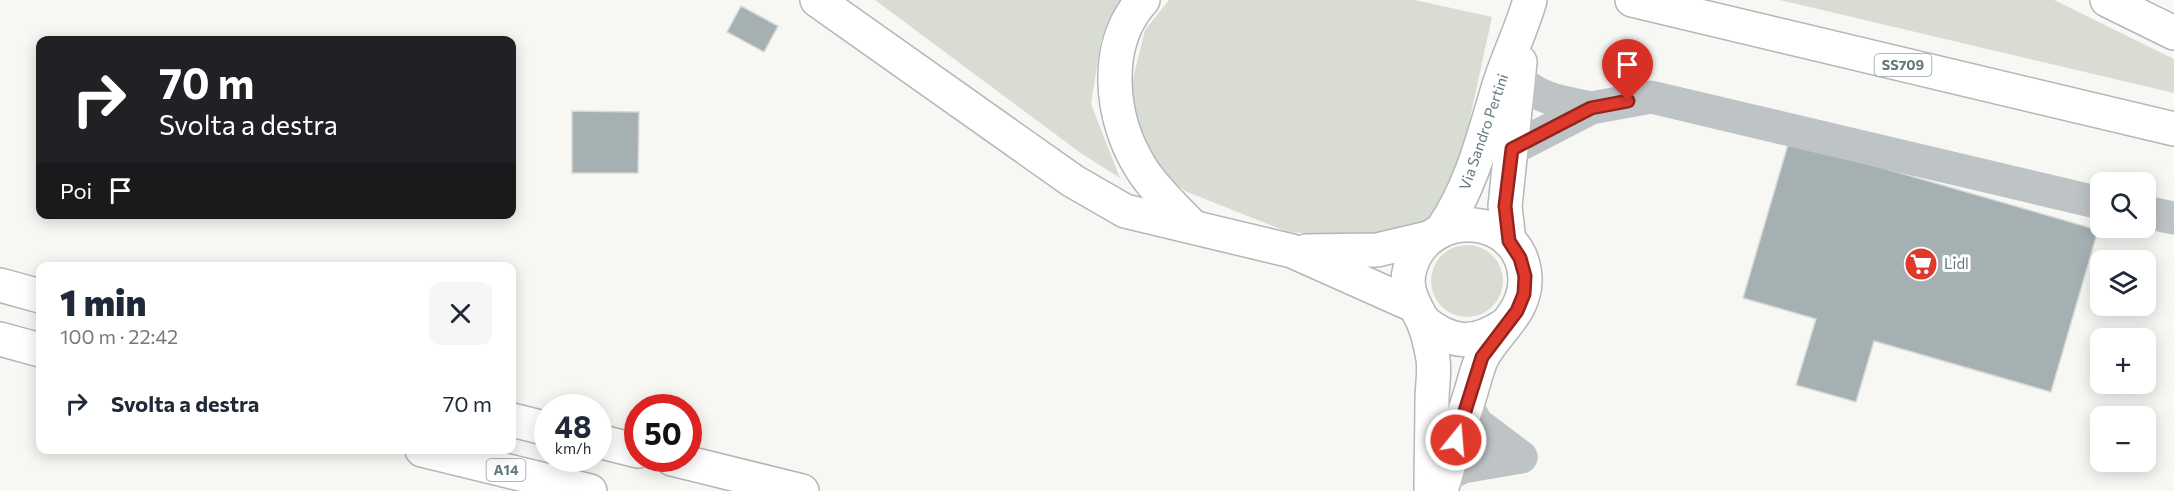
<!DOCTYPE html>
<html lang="it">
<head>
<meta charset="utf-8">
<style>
	:root { --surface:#fff; --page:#f6f6f7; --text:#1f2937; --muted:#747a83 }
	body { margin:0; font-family:Commissioner,sans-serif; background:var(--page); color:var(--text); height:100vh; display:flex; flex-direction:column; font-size:22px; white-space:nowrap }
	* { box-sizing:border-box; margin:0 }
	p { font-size:20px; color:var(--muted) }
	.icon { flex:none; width:33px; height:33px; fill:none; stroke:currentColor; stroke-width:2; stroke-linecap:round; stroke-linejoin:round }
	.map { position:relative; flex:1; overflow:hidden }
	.drawer { position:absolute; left:36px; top:262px; width:480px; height:192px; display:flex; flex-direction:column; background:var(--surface); border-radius:12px; box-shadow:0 3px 15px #0003 }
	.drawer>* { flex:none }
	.hud { position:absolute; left:36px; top:36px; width:480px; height:183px; border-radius:12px; box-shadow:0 3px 15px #0003; background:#202124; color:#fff; overflow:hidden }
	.buttons { position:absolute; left:2090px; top:172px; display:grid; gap:12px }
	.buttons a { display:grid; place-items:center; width:66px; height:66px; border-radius:12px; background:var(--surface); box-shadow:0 3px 15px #0003; font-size:30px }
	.speed { position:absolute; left:534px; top:394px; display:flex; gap:12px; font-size:30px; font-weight:700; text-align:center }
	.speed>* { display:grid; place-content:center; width:78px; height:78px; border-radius:50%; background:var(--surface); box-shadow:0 3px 15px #0003; line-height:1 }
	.speed small { font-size:15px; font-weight:400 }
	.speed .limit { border:9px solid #d22; background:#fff; color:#111 }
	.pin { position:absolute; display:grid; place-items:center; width:51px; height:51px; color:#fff; margin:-62px -26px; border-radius:50% 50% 50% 0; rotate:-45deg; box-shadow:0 0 6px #0007 }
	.pin .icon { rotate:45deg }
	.me { position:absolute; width:66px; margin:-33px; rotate:17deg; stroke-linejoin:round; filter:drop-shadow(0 0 4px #0008) }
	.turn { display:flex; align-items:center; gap:21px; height:126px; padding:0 24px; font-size:27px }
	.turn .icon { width:78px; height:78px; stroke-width:2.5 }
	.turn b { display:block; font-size:42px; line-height:51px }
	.then { display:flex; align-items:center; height:57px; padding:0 24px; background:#0003; gap:12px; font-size:22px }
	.round { display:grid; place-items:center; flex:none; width:63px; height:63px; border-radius:12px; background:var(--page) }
	.overview { display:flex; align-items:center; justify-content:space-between; height:102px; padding:0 24px }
	h1 { font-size:36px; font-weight:800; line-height:45px }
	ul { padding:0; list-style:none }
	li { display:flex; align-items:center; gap:18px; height:78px; padding:0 24px }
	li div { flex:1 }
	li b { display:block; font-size:22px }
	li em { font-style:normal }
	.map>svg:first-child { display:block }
	.green { fill:#d8dcd3 }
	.building { fill:#a5b0b3; stroke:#d9d8d7; stroke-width:1.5 }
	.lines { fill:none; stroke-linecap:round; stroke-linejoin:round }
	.major-casing { stroke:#b2b8bb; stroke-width:36 }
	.highway-casing { stroke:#b2b7b9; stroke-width:36 }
	.minor { stroke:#bec4c6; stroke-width:33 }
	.major { stroke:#fff; stroke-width:33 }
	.highway { stroke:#fff; stroke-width:33 }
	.route-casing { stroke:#91251d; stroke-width:15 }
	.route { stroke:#df392c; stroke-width:10 }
	.labels { text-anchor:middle; stroke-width:6; stroke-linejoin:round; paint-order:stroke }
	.shield { fill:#fff; stroke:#92a0a5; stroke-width:1.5 }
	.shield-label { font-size:14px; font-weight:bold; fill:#63777e }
	.street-label { font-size:15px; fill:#63777e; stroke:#fff }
	.poi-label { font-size:15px; fill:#63777e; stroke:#fff; text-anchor:start }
</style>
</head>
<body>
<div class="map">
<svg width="2174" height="491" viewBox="0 0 2174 491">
	<rect width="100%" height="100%" fill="#f7f7f4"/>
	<g class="green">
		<path d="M875,0H1123L1101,41L1091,104L1120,178L1082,154Z"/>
		<path d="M1169,0H1415L1492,17L1458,173L1437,210L1413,229L1376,239L1288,232L1185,191L1153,166L1135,121L1132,83L1145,30Z"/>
		<path d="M1780,0H2054L2174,59V93Z"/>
		<circle cx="1467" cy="281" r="36"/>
	</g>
	<g class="building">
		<path d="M741,6L778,26L764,52L727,32Z"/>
		<path d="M572,111L639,112L638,173H572Z"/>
		<path d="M1789,141L2098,230L2051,392L1874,341L1856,402L1796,385L1816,319L1743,298Z"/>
	</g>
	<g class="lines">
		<g class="major-casing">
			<g id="major">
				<path d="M1443,228C1473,184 1484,133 1500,82C1509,55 1522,28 1530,0"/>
				<path d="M1509,241L1505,206L1520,62"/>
				<path d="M1423,321C1451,344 1474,346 1505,325"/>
				<path d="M1431,491C1431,461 1432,430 1432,400C1432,387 1435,372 1433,359C1431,347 1427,330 1422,319C1413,302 1404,288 1410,268C1428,206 1522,212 1525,278C1526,312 1498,329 1483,356C1477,367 1474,383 1470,395C1460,427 1450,459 1441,491"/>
			</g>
		</g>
		<g class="highway-casing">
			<g id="highway">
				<path d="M817,0L1073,181L1125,211L1292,251L1413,305"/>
				<path d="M1143,0C1102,45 1110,119 1141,168C1154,189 1175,208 1192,226"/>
				<path d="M1632,0L2174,129"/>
				<path d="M2107,0L2174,33"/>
				<path d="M1306,251L1377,250L1428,238"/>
				<path d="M0,285L40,296"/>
				<path d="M0,339L40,350"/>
				<path d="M512,420L548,429"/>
				<path d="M598,441L638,451"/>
				<path d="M422,450L590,491"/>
				<path d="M672,459L802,491"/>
			</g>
		</g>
		<g class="minor">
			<path d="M1520,80C1539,100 1565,102 1591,108"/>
			<path d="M1512,149L1591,108L1651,97L2100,203"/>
			<path d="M2145,212L2174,218"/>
			<path d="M1467,405L1476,423L1521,457"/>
			<path d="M1445,476L1463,467L1521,457"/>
		</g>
		<use href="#major" class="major"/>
		<use href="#highway" class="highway"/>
	</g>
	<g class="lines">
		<g class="route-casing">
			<path id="route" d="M1456,440L1482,357L1517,311L1524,294L1525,276L1520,258L1509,241L1505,206L1512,149L1591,108L1628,101"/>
		</g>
		<use href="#route" class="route"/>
	</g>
	<defs>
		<g id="supermarket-disc" transform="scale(1.725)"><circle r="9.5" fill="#df392c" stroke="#fff"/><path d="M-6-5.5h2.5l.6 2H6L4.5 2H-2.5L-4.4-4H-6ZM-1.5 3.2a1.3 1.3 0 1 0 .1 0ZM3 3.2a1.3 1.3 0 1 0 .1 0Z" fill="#fff"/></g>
	</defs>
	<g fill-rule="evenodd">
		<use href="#supermarket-disc" x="1921" y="264"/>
	</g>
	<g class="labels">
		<g class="shield">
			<rect x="1874.5" y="54" width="57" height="22" rx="4.5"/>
			<rect x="486.5" y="459" width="39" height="22" rx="4.5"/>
		</g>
		<g class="shield-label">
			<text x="1903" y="70">SS709</text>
			<text x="506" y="475">A14</text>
		</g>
		<g class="street-label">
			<text transform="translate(1484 132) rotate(-71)" y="5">Via Sandro Pertini</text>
		</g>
		<g class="poi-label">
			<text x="1944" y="269">Lidl</text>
		</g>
	</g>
</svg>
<div class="buttons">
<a><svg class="icon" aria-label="search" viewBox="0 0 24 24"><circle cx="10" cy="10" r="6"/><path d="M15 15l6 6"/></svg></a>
<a><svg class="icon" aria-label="layers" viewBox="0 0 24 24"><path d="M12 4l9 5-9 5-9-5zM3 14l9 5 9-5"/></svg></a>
<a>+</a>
<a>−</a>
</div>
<div class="speed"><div>48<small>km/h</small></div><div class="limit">50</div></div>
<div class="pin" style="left:1628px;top:101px;background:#d93025"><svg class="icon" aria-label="arrive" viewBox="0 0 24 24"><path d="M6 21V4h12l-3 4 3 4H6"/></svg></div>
<svg class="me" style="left:1456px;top:440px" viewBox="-20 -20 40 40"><circle r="17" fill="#df392c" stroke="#fff" stroke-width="3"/><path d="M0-11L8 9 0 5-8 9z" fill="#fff"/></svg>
<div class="hud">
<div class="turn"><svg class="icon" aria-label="right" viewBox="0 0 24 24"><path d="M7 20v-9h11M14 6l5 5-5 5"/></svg><div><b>70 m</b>Svolta a destra</div></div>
<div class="then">Poi<svg class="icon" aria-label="arrive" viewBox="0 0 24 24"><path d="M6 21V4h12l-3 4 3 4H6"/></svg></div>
</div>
<section class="drawer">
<div class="overview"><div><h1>1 min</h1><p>100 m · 22:42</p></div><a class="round"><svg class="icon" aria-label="close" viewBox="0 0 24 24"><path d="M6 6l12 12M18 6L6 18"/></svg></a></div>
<ul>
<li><svg class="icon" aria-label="right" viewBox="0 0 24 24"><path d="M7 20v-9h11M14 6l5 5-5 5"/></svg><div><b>Svolta a destra</b></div><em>70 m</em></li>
</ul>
</section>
</div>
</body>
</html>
